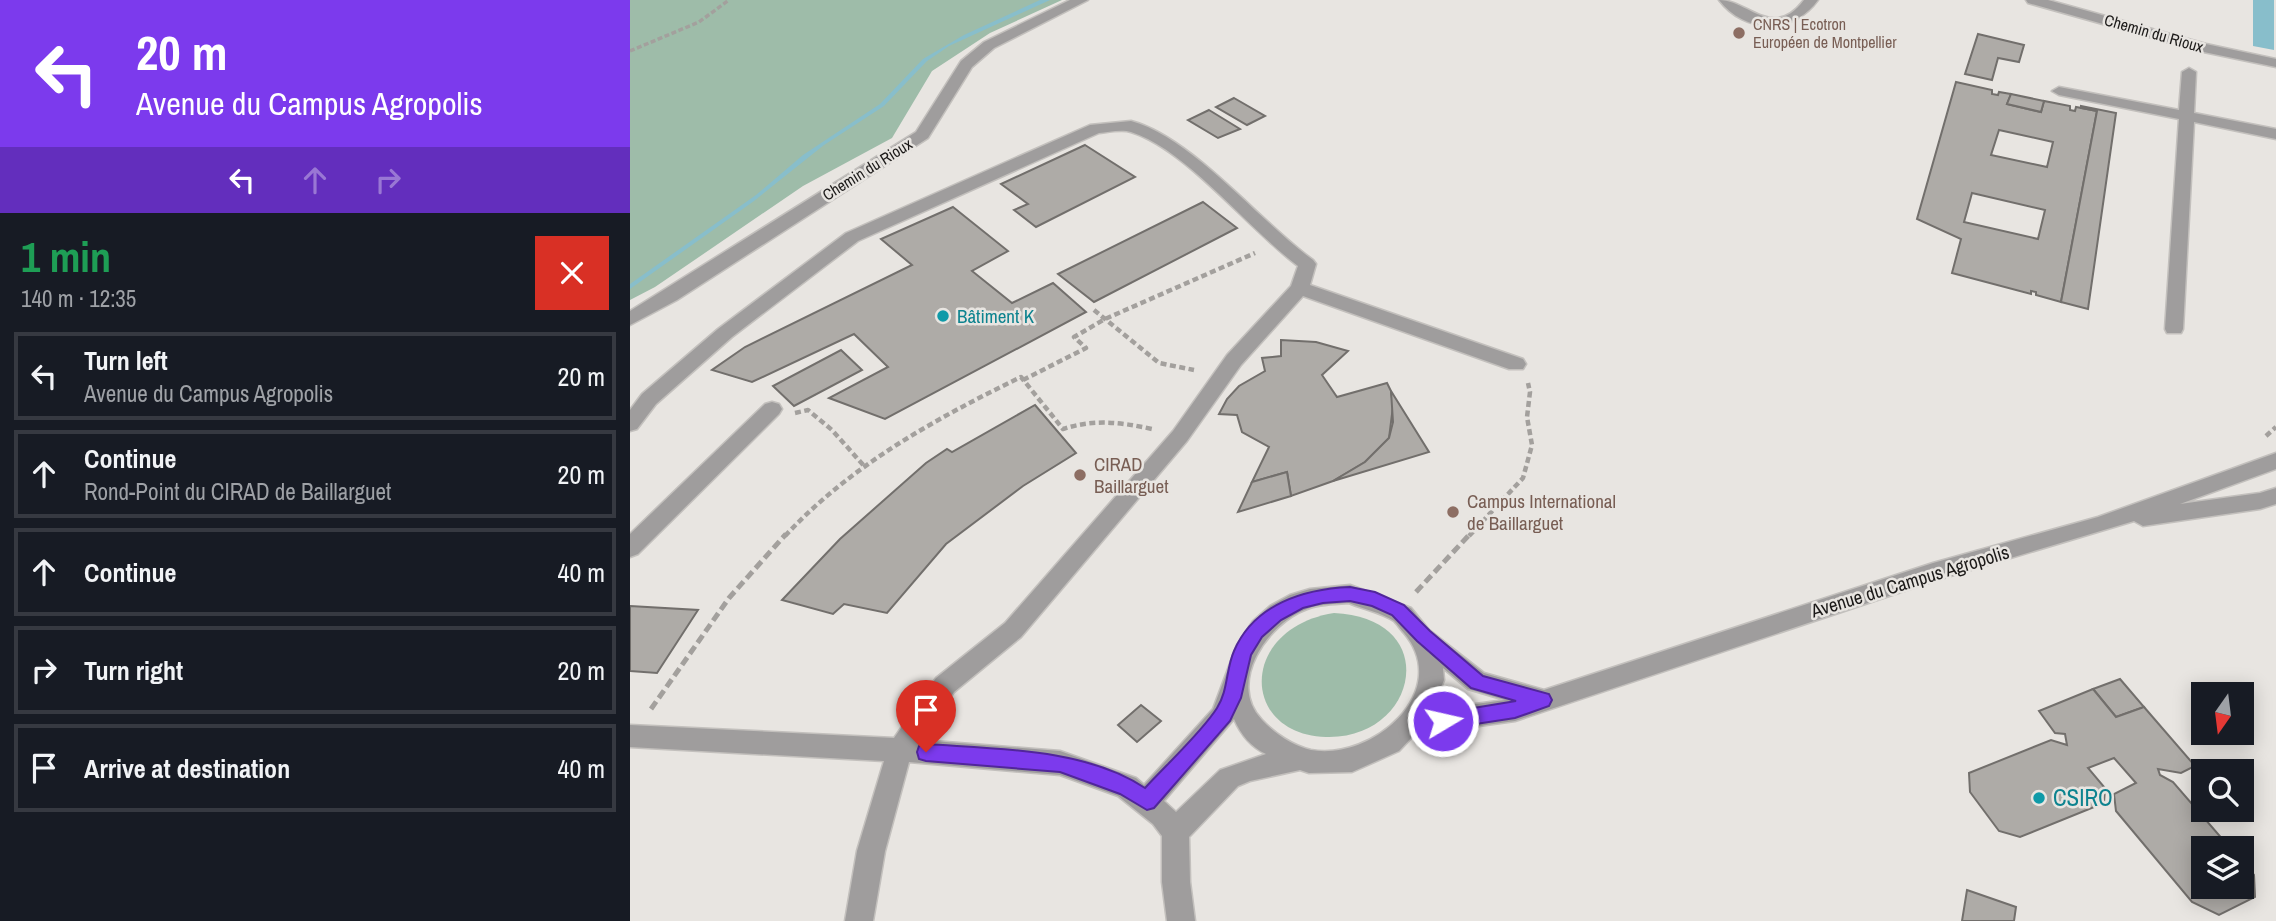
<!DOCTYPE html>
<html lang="en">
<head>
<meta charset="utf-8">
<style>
	:root { --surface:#171b24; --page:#242831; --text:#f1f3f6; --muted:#9ea1a6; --line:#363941 }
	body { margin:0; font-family:"Archivo Narrow",sans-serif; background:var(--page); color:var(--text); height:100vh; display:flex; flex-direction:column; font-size:26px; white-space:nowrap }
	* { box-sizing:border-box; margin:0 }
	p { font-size:23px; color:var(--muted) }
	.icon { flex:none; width:38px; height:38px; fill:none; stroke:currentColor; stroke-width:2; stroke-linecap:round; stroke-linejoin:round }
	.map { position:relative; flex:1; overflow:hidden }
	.side { display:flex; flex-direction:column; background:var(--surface); width:630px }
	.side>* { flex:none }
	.hud { background:#7c3aed; color:#fff; overflow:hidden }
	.needle { width:46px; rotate:194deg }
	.fabs { position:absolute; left:1561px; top:682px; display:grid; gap:14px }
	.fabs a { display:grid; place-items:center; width:63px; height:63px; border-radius:0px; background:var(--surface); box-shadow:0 4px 18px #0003; font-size:35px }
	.pin { position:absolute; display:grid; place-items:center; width:60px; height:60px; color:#fff; margin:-72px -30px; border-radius:50% 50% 50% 0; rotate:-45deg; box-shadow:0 0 7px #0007 }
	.pin .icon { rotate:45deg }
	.me { position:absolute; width:77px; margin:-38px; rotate:81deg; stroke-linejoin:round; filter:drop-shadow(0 0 5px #0008) }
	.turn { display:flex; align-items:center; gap:24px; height:147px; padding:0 21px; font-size:32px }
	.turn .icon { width:91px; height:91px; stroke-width:2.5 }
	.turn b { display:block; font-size:49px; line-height:60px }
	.lanes { display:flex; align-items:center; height:66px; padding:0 21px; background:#0003; justify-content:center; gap:35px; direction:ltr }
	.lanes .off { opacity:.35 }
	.round { display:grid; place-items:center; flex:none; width:74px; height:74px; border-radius:0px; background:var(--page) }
	.summary { display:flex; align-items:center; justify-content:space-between; height:119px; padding:0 21px }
	h1 { font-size:42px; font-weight:800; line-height:52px; color:#1e9e55 }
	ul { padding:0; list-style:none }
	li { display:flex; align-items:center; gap:21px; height:88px; margin:0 14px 10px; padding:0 7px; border:4px solid var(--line); border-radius:0px }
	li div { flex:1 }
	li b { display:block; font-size:26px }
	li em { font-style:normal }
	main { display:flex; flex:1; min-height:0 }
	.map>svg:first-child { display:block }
	.green { fill:#9ebca9 }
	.water { fill:#88becb }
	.building { fill:#aeaba7; stroke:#726f6c; stroke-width:2; fill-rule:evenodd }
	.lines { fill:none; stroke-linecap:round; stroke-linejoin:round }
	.minor-casing { stroke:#c3c0bd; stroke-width:3 }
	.path-far2 { stroke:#a3a09d; stroke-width:3.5; stroke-dasharray:5 2.5; stroke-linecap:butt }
	.path-far1 { stroke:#a3a09d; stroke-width:4.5; stroke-dasharray:6 3.5; stroke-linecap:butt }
	.path { stroke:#a3a09d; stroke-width:5; stroke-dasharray:9 4.5; stroke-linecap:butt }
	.minor { fill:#9f9d9d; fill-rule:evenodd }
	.route { fill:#7c3aed; stroke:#51269a; stroke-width:2 }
	.education-dot { fill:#8d6e63; stroke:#e8e5e1; stroke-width:2.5 }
	.culture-dot { fill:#0f9aa8; stroke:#e8e5e1; stroke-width:2.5 }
	.labels { text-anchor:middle; stroke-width:5; stroke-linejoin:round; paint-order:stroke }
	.far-education-label { font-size:16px; fill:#785e54; stroke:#e8e5e1; text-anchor:start }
	.far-street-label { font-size:16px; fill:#1c1a19; stroke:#e8e5e1 }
	.culture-label { font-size:19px; fill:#0d838f; stroke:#e8e5e1; text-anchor:start }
	.education-label { font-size:19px; fill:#785e54; stroke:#e8e5e1; text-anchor:start }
	.street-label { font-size:19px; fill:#1c1a19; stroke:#e8e5e1 }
	.near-culture-label { font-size:23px; fill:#0d838f; stroke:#e8e5e1; text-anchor:start }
</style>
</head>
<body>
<main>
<section class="side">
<div class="hud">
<div class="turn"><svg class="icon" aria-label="left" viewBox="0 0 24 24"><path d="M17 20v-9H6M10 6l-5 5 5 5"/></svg><div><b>20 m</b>Avenue du Campus Agropolis</div></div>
<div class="lanes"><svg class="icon" aria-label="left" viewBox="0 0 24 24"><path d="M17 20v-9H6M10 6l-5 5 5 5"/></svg><svg class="icon off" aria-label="ahead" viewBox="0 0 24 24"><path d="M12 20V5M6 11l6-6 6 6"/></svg><svg class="icon off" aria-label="right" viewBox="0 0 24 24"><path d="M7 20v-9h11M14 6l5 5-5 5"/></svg></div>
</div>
<div class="summary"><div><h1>1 min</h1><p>140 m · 12:35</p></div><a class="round" style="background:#d93025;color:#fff"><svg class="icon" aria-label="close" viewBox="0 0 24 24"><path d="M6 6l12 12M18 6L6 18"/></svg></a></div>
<ul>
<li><svg class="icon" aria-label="left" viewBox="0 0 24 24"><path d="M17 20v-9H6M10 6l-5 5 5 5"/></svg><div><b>Turn left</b><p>Avenue du Campus Agropolis</p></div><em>20 m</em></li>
<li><svg class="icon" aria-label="ahead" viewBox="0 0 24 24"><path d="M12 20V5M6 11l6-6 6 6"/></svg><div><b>Continue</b><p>Rond-Point du CIRAD de Baillarguet</p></div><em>20 m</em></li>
<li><svg class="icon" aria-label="ahead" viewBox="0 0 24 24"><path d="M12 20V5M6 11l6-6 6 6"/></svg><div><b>Continue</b></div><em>40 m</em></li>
<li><svg class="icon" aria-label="right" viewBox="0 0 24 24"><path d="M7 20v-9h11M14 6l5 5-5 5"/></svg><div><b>Turn right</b></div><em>20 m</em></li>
<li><svg class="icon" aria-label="arrive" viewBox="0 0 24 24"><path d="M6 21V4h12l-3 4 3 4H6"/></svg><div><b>Arrive at destination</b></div><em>40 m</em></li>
</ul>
</section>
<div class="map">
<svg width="1646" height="921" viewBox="0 0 1646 921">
	<rect width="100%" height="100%" fill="#e8e5e1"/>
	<g class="green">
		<path d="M0,0H432L360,33L302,71L262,138L173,186L25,287L0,300Z"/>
		<path d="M704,613C814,618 788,740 696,737C609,734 609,628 704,613Z"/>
	</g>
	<g class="water">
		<path d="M410,0H420L319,46L297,61L254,106L194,145L124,201L0,289V284L126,195L173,155L250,104L293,59L334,35Z"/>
		<path d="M1623,0H1644V50L1623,46Z"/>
	</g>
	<g class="building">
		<path d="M1348,34L1394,45L1389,62L1368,58L1362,80L1335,74Z"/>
		<path d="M1326,82L1362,90V94L1368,95L1369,92L1381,94L1377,104L1411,112L1414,101L1440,106V110L1445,111L1446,107L1467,111L1431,302L1406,295V292L1401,291V294L1322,273L1331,239L1287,219ZM1369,130L1423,142L1417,167L1361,155ZM1342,193L1415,210L1408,239L1334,222Z"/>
		<path d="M1381,94L1414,101L1411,112L1377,104Z"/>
		<path d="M604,98L635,116L617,125L586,107Z"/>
		<path d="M1451,106L1486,113L1458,309L1431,302L1467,111L1451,108Z"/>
		<path d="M579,110L610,129L588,138L558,120Z"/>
		<path d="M455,145L505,177L406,227L384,210L398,204L371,184Z"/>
		<path d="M573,202L607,228L464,302L428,274Z"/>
		<path d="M323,207L378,251L342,271L382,303L423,283L456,312L255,419L199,398L258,367L224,334L122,382L82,370L115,347L282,265L251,239Z"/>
		<path d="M651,340L686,342L718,351L692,375L707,397L757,383L761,391L763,406L759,438L735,462L703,481L661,496L657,472L622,482L639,447L612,432L607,415L589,414L597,399L609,386L635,371L632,358L651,356Z"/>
		<path d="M211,350L232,370L164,406L143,386Z"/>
		<path d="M761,391L799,452L703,481L735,462L759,438L763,422Z"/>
		<path d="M405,405L446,453L393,486L316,544L257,613L214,604L203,614L152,600L210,539L296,463L317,449L322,452Z"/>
		<path d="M657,472L661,496L608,512L622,482Z"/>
		<path d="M0,606L68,610L27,673L0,671Z"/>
		<path d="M1490,679L1514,707L1486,717L1463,689Z"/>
		<path d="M1463,689L1486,717L1514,707L1565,766L1551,773L1528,769L1530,775L1543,782L1601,849H1573V887H1612V861L1624,875L1625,897L1589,915L1562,902L1486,811L1484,794L1506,783L1484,758L1458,768L1475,788L1474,803L1390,837L1369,831L1340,792L1339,773L1421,740L1437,745L1435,734L1425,733L1409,711Z"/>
		<path d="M511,705L531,721L507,742L488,725Z"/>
		<path d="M1337,890L1386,907L1384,921H1332Z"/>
	</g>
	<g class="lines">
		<g class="minor-casing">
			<g id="minor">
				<path d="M440,0H458L364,48L342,67L298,138L47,300L0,325V311L286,132L331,61L354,42Z"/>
				<path d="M1089,0C1118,0 1143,41 1174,0H1188C1163,35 1115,34 1089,0Z"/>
				<path d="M1396,0H1418L1576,44L1646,59V67L1569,51L1398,3Z"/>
				<path d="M1559,68L1566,72L1564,113L1646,129V139L1564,122L1553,329L1551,333H1537L1535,329L1549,119L1429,95L1422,91L1429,87L1549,110L1552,72Z"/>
				<path d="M501,121C562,137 630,222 683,260L686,264L680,285L893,359L896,364L893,369H879L673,296L611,365L557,441L391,637L324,692L291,740L430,751L506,778L514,785L583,709L607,645L623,621L640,606L660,595L680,589L720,585L781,608L799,630L854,673L914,690L1303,563L1468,517L1646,453V469L1550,504L1630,493L1646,488V504L1630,509L1513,526L1504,521L1304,581L885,721L784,735L769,751L722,772L679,773L670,770L620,781L608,786L559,837L560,882L565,921H537L532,882V836L523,824L488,796L430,775L279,762L255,851L243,921H215L227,851L254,761L0,747V725L264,738L306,678L375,623L543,431L597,355L661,286L668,266C618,229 556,149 501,132C492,129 478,132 469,133L228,241L102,337L26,404L7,429L0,431V410L12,394L88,329L216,233L460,125ZM719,603C733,609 752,613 764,621C767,624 771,630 774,633C823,691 743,761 681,750C663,746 644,733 632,720C596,683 638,623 677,609C689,604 705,604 719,603ZM813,668L838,689L875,700L802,710L814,680ZM604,719C611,735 621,747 636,754L590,770L546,812L534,801Z"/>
				<path d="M142,402L149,404L152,409L149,414L8,554L0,557V534L135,404Z"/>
			</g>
		</g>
		<path class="path-far2" d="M0,51L69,22L99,0"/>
		<g class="path-far1">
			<path d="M464,310L529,363L564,370"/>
			<path d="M393,380L456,348L444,337L475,319L625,253"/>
			<path d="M165,413L178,410L202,430L235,467"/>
			<path d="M1636,436L1646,427"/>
			<path d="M155,536C221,465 305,419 391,377L433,429C464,419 490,422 522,429"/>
			<path d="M839,536L893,478L902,445L897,417L900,392L898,383"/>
		</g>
		<g class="path">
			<path d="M786,592L840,534"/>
			<path d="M21,709L99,598L156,534"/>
		</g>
		<use href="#minor" class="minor"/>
	</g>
	<path class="route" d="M720,587L745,592L774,605L800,631L853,676L919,694L922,700L919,706L885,718L813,729L806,727L803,721L806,715L813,713L886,701L841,688L787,641L762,615L742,606L720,601L693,603L673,608L651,620L632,637L621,655L611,698L600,721L524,808L517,810L490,794L430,772L296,761L289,759L287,752L289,746L296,744C366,749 455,748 515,788C535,766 572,732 587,708C598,691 596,669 604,651C624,604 674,589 720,587Z"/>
	<g class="education-dot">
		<circle cx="1109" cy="33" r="7"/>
		<circle cx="450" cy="475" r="7"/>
		<circle cx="823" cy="512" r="7"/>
	</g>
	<g class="culture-dot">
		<circle cx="313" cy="316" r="7"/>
		<circle cx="1409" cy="798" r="7"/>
	</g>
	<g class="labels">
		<g class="far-education-label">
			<text x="1123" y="30">CNRS | Ecotron<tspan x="1123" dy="18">Européen de Montpellier</tspan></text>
		</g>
		<g class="far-street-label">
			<text transform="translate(1524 33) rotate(16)" y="6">Chemin du Rioux</text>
			<text transform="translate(237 169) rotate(-32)" y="6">Chemin du Rioux</text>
		</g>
		<g class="culture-label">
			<text x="327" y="323">Bâtiment K</text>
		</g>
		<g class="education-label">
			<text x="464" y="471">CIRAD<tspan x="464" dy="22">Baillarguet</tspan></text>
			<text x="837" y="508">Campus International<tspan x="837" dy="22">de Baillarguet</tspan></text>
		</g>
		<g class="street-label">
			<text transform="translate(1280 581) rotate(-17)" y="7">Avenue du Campus Agropolis</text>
		</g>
		<g class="near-culture-label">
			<text x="1423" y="806">CSIRO</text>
		</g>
	</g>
</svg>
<div class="fabs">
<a><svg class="needle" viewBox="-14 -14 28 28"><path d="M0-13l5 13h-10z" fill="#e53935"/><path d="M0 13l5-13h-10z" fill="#9ea1a6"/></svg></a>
<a><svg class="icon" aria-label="search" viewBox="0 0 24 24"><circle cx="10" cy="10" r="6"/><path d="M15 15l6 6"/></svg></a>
<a><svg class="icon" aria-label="layers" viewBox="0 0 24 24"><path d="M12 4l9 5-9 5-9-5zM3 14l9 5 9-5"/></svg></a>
</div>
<div class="pin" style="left:296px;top:752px;background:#d93025"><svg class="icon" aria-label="arrive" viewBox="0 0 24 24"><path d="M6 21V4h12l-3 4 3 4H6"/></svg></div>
<svg class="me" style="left:813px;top:721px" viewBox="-20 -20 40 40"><circle r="17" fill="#7c3aed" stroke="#fff" stroke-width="3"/><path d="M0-11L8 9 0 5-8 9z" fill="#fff"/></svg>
</div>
</main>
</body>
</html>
